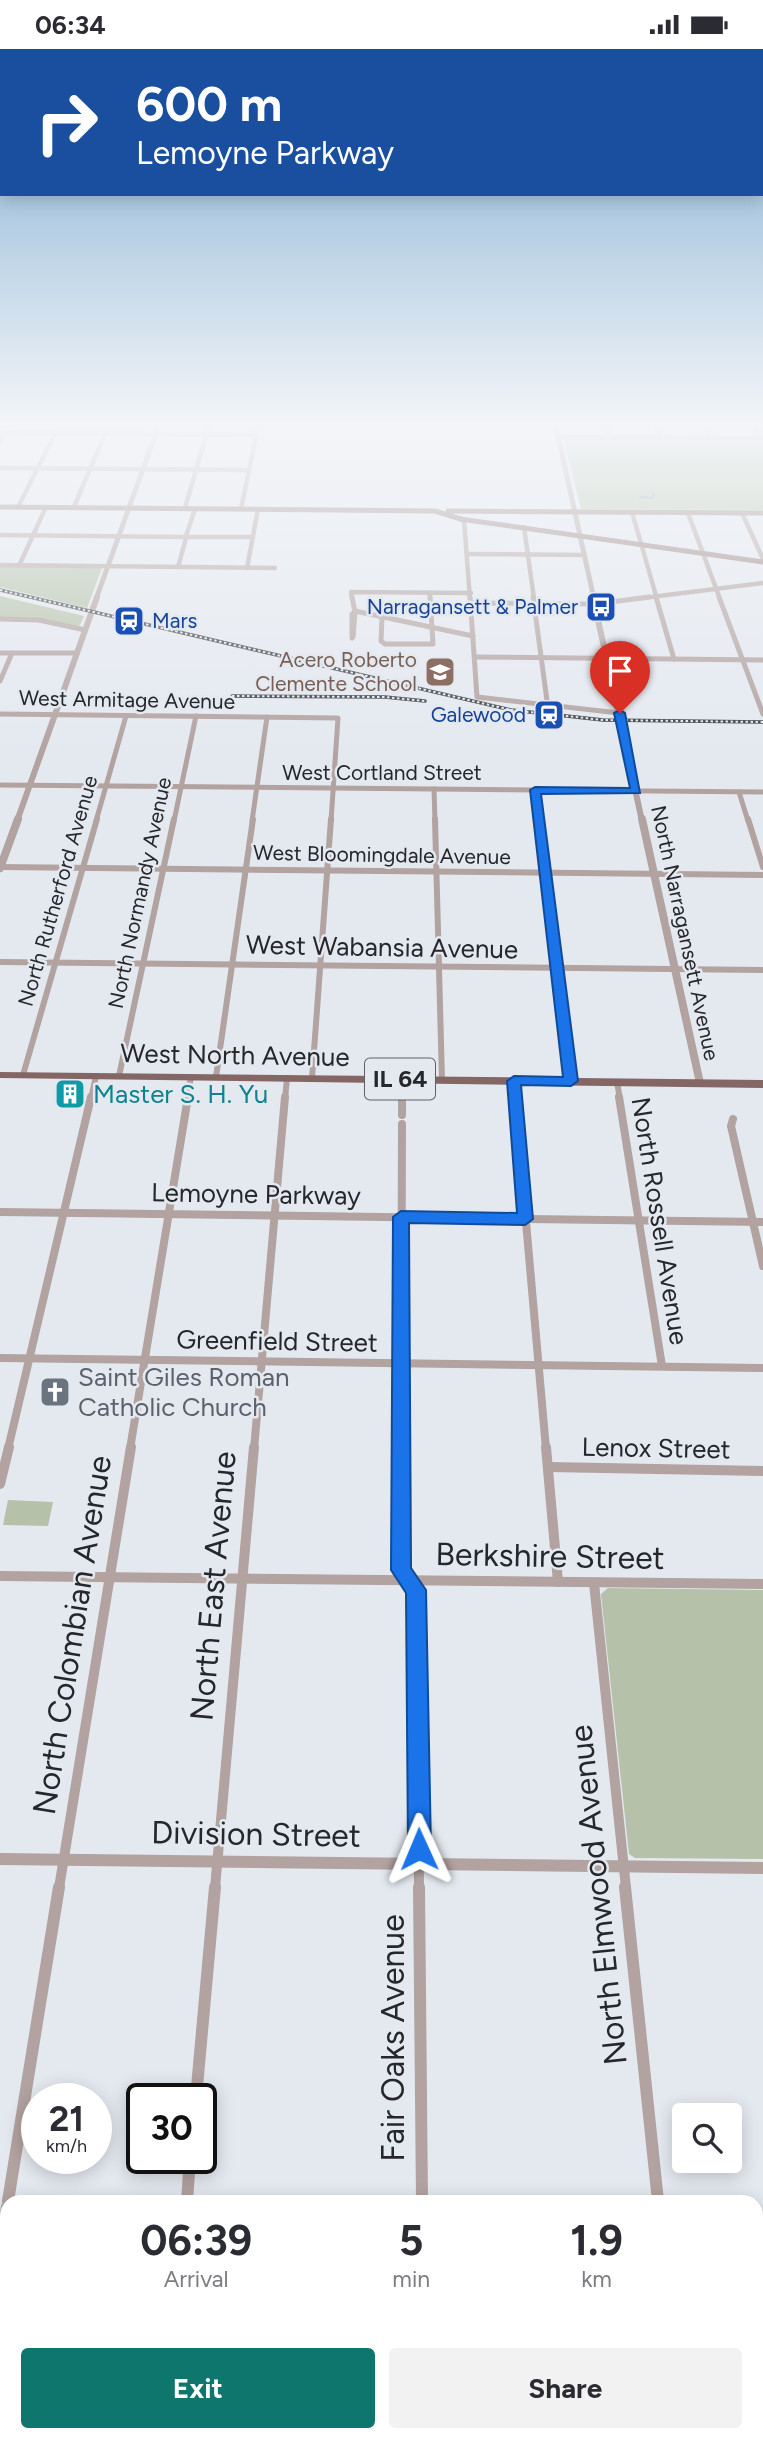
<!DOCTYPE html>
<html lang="en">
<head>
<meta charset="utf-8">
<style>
	:root { --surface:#fff; --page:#f2f2f3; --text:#2b2b33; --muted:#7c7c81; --accent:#0f766e }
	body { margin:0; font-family:Figtree,sans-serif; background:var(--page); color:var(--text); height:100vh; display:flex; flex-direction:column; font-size:26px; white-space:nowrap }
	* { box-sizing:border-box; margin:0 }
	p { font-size:23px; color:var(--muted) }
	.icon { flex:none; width:38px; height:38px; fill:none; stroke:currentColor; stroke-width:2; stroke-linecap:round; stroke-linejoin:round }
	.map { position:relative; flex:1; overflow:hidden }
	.sheet { position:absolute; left:0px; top:2146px; width:763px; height:247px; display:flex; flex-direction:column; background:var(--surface); border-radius:21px 21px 0 0; box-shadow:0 4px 18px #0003 }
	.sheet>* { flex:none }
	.top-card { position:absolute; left:0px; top:0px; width:763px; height:147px; box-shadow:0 4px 18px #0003; background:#1a4fa0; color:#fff; overflow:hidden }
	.tools { position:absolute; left:672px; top:2054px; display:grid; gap:14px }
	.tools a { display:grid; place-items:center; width:70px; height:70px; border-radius:7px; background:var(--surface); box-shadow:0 4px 18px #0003; font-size:35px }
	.speed { position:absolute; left:21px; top:2034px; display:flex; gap:14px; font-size:35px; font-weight:700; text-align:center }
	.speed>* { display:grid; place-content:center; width:91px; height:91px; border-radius:50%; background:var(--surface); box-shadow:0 4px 18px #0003; line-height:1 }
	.speed small { font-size:18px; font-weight:400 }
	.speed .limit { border:4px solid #111; border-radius:10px; background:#fff; color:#111 }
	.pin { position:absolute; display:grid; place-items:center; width:60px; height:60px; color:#fff; margin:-72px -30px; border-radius:50% 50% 50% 0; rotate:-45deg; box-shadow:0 0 7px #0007 }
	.pin .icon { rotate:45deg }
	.me { position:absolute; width:77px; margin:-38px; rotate:359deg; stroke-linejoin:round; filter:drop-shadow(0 0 5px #0008) }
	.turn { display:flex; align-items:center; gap:24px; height:147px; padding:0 21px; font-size:32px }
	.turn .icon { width:91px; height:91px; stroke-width:2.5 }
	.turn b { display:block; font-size:49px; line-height:60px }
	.eta { display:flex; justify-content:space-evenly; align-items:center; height:119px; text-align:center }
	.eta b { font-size:42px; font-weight:700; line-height:49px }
	.primary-button { display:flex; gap:14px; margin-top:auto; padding:14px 21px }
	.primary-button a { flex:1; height:80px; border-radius:7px; background:var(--accent); color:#fff; font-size:28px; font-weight:700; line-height:80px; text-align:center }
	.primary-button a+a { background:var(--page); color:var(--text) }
	.status { display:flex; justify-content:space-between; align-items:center; height:49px; padding:0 35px; background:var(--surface); direction:ltr }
	.status svg { height:19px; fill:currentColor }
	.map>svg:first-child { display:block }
	.green { fill:#b5c2a9 }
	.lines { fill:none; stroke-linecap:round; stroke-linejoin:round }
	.stream { stroke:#7fa2b1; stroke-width:2 }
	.minor-far5 { stroke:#b2a2a0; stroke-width:4.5 }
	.minor-far4 { stroke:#b2a2a0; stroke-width:5 }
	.minor-far3 { stroke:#b2a2a0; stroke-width:6 }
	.minor-far2 { stroke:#b2a2a0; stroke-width:8 }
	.minor-far1 { stroke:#b2a2a0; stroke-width:10 }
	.minor { stroke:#b2a2a0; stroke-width:12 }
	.tertiary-far3 { stroke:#b2a2a0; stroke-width:5 }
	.tertiary-far2 { stroke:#b2a2a0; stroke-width:6 }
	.tertiary-far1 { stroke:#b2a2a0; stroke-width:8 }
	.tertiary { stroke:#b2a2a0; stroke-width:12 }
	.secondary { stroke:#977f7d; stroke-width:5 }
	.primary { fill:#846764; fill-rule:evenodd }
	.rail-casing { stroke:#3a3c3f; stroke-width:3.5 }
	.rail { stroke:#e4e9f0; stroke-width:2; stroke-dasharray:2.5; stroke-linecap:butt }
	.route { fill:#1a73e8; stroke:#114b97; stroke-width:2 }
	.labels { text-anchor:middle; stroke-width:5; stroke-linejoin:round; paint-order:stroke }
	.far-transit-label { font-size:21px; fill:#164399; stroke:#e4e9f0; text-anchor:end }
	.far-education-label { font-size:21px; fill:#785e54; stroke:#e4e9f0; text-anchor:end }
	.far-street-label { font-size:21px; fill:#26272a; stroke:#e4e9f0 }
	.shield { fill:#e4e9f0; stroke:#5f6165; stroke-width:2 }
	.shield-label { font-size:24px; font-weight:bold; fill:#26272a }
	.street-label { font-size:26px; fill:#26272a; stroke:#e4e9f0 }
	.culture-label { font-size:26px; fill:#0d838f; stroke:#e4e9f0; text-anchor:start }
	.worship-label { font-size:26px; fill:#5b616d; stroke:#e4e9f0; text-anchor:start }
	.near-street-label { font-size:32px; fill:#26272a; stroke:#e4e9f0 }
</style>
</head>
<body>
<div class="status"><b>06:34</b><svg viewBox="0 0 49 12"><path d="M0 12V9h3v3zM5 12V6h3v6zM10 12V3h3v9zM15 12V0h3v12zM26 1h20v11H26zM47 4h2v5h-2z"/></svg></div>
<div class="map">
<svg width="763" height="2391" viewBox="0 0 763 2391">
	<rect width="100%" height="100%" fill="#e4e9f0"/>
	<g class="green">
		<path d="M564,390L763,391V461L581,460Z"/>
		<path d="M0,517L102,519L87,559L0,538Z"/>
		<path d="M0,547L84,567L79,578L0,569Z"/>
		<path d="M8,1451L53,1453L48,1477L3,1476Z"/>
		<path d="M608,1539L763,1541V1810L635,1809L629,1805L601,1545Z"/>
	</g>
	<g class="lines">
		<path class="stream" d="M640,448L652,449L654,445"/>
		<g class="minor-far5">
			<path d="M605,373L609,388"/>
			<path d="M654,373L660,388"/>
			<path d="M703,373L710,389"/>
			<path d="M752,373L760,389"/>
			<path d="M0,384L256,386"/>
			<path d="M559,388L763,389"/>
			<path d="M0,393L11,373"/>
			<path d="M0,419L248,421"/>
			<path d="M18,458L61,373"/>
			<path d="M74,458L110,373"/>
			<path d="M185,459L210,373"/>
			<path d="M241,460L259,373"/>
			<path d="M632,463L657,550"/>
			<path d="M688,464L720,550"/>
			<path d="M742,464L763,510"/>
			<path d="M464,471L470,550"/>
			<path d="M524,478L534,550"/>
			<path d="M0,486L183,488"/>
			<path d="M186,487L195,460"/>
			<path d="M189,488H253"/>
			<path d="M467,505L585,506"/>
			<path d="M0,516L275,519"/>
			<path d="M19,517L46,458"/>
			<path d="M178,518L186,489"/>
			<path d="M247,519L258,460"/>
			<path d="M430,544V550"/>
			<path d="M352,550L351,543L471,544"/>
			<path d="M635,550L763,534"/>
		</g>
		<g class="minor-far4">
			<path d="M352,548L355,563"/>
			<path d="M470,548L477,648L619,664"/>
			<path d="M533,548L548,659"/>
			<path d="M656,548L674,610"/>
			<path d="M719,548L763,665"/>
			<path d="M471,554L596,555L649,548"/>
			<path d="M355,562L473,587"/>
			<path d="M355,563L353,588L352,589V565Z"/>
			<path d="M382,568L381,592L385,595H433L430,548"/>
			<path d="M0,570L39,571L85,581"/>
			<path d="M0,604H77"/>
			<path d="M475,608L763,611"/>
			<path d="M0,632L12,604"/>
			<path d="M0,665L338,669L331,772"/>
			<path d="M0,736L763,743"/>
			<path d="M434,740L435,772"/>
			<path d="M535,741L539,772"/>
			<path d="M739,743L748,772"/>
			<path d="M96,772L126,667"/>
			<path d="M174,772L196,667"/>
			<path d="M252,772L267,668"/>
		</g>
		<g class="minor-far3">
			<path d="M435,770L442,1031"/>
			<path d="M539,770L571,1032"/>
			<path d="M748,770L763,818"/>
			<path d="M0,818L763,826"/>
			<path d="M0,913L763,921"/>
			<path d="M23,1026L97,770"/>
			<path d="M119,1027L174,770"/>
			<path d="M216,1028L253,770"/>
			<path d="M312,1029L331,770"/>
			<path d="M402,1030V1050"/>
			<path d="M514,1032L516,1050"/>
			<path d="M617,1033L620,1050"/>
			<path d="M91,1050L96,1027"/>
			<path d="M187,1050L191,1028"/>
			<path d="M285,1050L287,1029"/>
		</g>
		<g class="minor-far2">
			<path d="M402,1048V1066"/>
			<path d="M515,1048L546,1400"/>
			<path d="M619,1048L662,1317"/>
			<path d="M733,1070L731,1077L763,1217"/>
			<path d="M0,1163L763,1173"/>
			<path d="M0,1309L763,1319"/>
			<path d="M8,1400L91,1048"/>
			<path d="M130,1400L188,1048"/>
			<path d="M254,1400L285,1048"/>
			<path d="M401,1400L402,1075"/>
		</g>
		<g class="minor-far1">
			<path d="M401,1398V1521L416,1541L419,1839"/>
			<path d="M546,1398L558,1533"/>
			<path d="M549,1418L763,1422"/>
			<path d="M0,1435L9,1398"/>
			<path d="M0,1527L763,1535"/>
			<path d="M594,1534L626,1839"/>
			<path d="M59,1839L131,1398"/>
			<path d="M215,1839L254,1398"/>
		</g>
		<g class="minor">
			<path d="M419,1838L422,2152"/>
			<path d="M625,1838L658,2152"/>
			<path d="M196,2049L215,1838"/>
			<path d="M8,2152L59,1838"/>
			<path d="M187,2152L190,2109"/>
			<path d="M0,2201L7,2158"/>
			<path d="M0,2209H7"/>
			<path d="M756,2220H763"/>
			<path d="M423,2385V2391"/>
			<path d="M682,2385L683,2391"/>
			<path d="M165,2391L166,2385"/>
		</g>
		<g class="tertiary-far3">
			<path d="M555,373L594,550"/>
			<path d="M96,550L160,373"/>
		</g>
		<g class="tertiary-far2">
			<path d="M593,548L642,772"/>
			<path d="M17,772L97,548"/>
		</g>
		<g class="tertiary-far1">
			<path d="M642,770L700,1034"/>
			<path d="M0,819L18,770"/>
		</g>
		<path class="tertiary" d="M0,1810L763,1819"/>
		<g class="secondary">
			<path d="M0,458L435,462L464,471"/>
			<path d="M448,462L763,464"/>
			<path d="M460,470L763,513"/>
		</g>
		<path class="primary" d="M0,1023L763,1031V1039L0,1029Z"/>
		<g class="rail-casing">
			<g id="rail">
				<path d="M0,541L511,661L603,671L763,673"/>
				<path d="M232,647L385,648L425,652"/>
			</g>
		</g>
		<use href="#rail" class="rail"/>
	</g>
	<linearGradient id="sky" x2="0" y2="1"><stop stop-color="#7eadd2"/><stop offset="0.53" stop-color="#f3f5f8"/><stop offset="1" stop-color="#f3f5f8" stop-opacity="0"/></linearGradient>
	<rect width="763" height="708" fill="url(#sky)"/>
	<path class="route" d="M620,661L625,664L640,744L541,745L578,1032L571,1037L521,1036L533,1170L525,1176L409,1174L411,1519L426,1541L431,1800L427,1808L419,1811L412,1808L408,1800L406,1544L391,1521L393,1168L401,1162L517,1164L507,1032L514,1027L563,1028L530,741L535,738L630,739L614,664Z"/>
	<defs>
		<g id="bus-square" transform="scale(1.575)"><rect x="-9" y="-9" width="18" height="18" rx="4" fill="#1a4fb4" stroke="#e4e9f0"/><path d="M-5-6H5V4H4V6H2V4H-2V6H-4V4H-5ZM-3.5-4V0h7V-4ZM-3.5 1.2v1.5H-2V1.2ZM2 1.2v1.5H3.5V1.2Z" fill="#fff"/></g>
		<g id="station-square" transform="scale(1.575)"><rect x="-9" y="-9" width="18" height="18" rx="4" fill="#1a4fb4" stroke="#e4e9f0"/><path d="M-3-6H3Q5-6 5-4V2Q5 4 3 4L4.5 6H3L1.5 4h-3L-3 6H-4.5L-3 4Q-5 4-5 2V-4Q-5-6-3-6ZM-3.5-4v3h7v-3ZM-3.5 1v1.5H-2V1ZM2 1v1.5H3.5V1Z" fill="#fff"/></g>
		<g id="school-square" transform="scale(1.575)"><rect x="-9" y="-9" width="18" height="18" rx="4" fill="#8d6e63" stroke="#e4e9f0"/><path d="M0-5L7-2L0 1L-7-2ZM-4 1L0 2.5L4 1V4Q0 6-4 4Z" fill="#fff"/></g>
		<g id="building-square" transform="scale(1.575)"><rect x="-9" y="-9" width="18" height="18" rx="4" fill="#0f9aa8" stroke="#e4e9f0"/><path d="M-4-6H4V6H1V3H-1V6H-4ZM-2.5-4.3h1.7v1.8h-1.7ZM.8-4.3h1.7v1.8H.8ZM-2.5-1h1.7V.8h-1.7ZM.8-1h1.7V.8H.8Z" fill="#fff"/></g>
		<g id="church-square" transform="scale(1.575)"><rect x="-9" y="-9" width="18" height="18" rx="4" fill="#6b7280" stroke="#e4e9f0"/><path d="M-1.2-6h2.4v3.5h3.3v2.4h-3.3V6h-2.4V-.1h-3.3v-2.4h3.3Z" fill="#fff"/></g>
	</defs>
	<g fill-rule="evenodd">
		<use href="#bus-square" x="601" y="558"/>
		<use href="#station-square" x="129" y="572"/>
		<use href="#school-square" x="440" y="623"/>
		<use href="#station-square" x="549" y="666"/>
		<use href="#building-square" x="70" y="1045"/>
		<use href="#church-square" x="55" y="1343"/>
	</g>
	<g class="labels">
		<g class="far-transit-label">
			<text x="578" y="565">Narragansett &amp; Palmer</text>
			<text x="152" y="579" text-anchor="start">Mars</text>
			<text x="526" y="673">Galewood</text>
		</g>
		<g class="far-education-label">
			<text x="417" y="618">Acero Roberto<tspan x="417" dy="24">Clemente School</tspan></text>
		</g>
		<g class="far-street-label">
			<text transform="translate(127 651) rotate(1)" y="7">West Armitage Avenue</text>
			<text x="382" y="731">West Cortland Street</text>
			<text transform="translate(382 806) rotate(1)" y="7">West Bloomingdale Avenue</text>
			<text transform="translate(58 842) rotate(-74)" y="7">North Rutherford Avenue</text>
			<text transform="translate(140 844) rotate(-78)" y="7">North Normandy Avenue</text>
			<text transform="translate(685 884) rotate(78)" y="7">North Narragansett Avenue</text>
		</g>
		<rect class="shield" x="365" y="1009.5" width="70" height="41" rx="5"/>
		<g class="shield-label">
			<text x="400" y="1038">IL 64</text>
		</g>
		<g class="street-label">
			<text transform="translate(382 898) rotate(1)" y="9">West Wabansia Avenue</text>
			<text transform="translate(235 1006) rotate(1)" y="9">West North Avenue</text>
			<text transform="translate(256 1145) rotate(1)" y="9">Lemoyne Parkway</text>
			<text transform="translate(660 1172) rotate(81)" y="9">North Rossell Avenue</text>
			<text transform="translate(277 1292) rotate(1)" y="9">Greenfield Street</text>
			<text transform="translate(656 1399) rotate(1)" y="9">Lenox Street</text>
		</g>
		<g class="culture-label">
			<text x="93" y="1054">Master S. H. Yu</text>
		</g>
		<g class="worship-label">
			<text x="78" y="1337">Saint Giles Roman<tspan x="78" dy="30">Catholic Church</tspan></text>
		</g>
		<g class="near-street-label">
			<text transform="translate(550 1507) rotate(1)" y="11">Berkshire Street</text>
			<text transform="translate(213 1537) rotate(-85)" y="11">North East Avenue</text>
			<text transform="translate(72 1586) rotate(-81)" y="11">North Colombian Avenue</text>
			<text transform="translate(256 1785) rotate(1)" y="11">Division Street</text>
			<text transform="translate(598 1846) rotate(-96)" y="11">North Elmwood Avenue</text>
			<text transform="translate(393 1989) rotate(-90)" y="11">Fair Oaks Avenue</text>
		</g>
	</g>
</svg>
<div class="tools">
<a><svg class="icon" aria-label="search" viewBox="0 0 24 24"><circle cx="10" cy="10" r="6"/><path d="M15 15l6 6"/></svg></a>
</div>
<div class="speed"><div>21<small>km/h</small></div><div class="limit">30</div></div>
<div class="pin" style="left:620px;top:664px;background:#d93025"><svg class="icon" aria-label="arrive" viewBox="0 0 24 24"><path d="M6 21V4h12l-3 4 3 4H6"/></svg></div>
<svg class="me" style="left:419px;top:1800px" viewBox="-20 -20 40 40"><path d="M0-17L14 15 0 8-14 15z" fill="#1a73e8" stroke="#fff" stroke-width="4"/></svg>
<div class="top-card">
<div class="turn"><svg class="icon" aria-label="right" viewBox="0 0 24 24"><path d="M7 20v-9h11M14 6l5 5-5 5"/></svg><div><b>600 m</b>Lemoyne Parkway</div></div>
</div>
<section class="sheet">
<div class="eta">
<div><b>06:39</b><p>Arrival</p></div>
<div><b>5</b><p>min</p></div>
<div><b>1.9</b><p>km</p></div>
</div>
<div class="primary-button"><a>Exit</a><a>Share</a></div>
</section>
</div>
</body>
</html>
